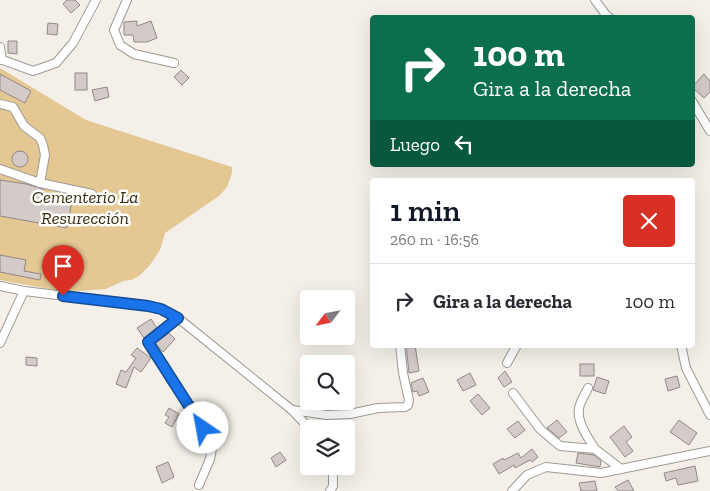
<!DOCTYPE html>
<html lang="es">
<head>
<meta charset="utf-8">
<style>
	:root { --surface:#fff; --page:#f7f7f7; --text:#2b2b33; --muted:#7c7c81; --line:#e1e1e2; --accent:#111827 }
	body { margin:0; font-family:"Zilla Slab",serif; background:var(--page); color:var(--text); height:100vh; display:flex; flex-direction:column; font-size:19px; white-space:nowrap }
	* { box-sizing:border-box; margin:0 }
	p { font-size:16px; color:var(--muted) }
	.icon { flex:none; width:28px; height:28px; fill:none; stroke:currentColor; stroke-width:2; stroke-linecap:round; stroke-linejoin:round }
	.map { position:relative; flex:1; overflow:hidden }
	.drawer { position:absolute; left:370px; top:178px; width:325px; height:170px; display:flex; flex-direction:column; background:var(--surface); border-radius:5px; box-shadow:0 5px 20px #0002 }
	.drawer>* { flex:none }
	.banner { position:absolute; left:370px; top:15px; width:325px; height:152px; border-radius:5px; box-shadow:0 5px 20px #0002; background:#0b6e4f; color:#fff; overflow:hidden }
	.needle { width:32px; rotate:238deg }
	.fabs { position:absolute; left:300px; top:290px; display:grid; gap:10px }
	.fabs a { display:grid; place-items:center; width:55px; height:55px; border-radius:5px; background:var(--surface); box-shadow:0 5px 20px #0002; font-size:25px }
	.pin { position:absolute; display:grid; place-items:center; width:42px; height:42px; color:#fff; margin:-51px -21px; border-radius:50% 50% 50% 0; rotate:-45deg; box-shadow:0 0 5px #0007 }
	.pin .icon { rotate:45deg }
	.me { position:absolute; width:55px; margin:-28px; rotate:327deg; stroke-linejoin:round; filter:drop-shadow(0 0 4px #0008) }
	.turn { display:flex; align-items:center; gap:18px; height:105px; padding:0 20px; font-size:22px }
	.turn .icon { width:65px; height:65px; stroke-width:2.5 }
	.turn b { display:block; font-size:35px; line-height:42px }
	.then { display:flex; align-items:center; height:48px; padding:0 20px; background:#0003; gap:10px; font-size:19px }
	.round { display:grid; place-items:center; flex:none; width:52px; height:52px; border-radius:5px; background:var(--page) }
	.head { display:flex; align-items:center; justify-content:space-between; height:85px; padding:0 20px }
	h1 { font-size:30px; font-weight:600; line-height:38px; color:var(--accent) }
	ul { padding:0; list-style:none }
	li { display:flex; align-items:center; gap:15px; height:75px; padding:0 20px; border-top:1px solid var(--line) }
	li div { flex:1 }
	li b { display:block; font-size:19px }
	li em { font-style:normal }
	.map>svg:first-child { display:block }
	.green { fill:#e4c792 }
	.building { fill:#d4cbc9; stroke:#908887 }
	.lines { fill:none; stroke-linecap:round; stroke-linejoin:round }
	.minor-casing { stroke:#9e9a94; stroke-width:10 }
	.minor { stroke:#fff; stroke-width:8 }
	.route-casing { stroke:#114b97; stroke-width:12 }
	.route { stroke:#1a73e8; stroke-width:9 }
	.labels { text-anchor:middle; stroke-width:5; stroke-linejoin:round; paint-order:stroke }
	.park-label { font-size:18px; font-style:italic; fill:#382b11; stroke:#fefefc }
</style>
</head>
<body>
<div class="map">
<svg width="710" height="491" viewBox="0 0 710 491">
	<rect width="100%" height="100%" fill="#f4f0e9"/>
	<path class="green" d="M0,68L86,120L232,167V173L227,187L219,196L165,233L160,250L150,265L139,276L131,280L123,281L106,289L66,292L0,280Z"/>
	<g class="building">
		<path d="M67,0H75L80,5L71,13L63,4Z"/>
		<path d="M137,21V26L151,21L157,38L147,42H134L133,35H124V22Z"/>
		<path d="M48,23L58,24L57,35L47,34Z"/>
		<path d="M8,41H17V54L8,53Z"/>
		<path d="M181,70L189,78L182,85L174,77Z"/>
		<rect x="75" y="73" width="12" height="17"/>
		<path d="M0,74L31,91L25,103L0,90Z"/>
		<path d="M704,74L710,81V92L704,98L692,87Z"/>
		<path d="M107,87L109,97L95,101L92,90Z"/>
		<circle cx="20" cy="159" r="8"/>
		<path d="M0,180L26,184L43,189L42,195L72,200L67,228L0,216Z"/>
		<path d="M0,255L26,260L24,271L41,274L40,280L0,272Z"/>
		<path d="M151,319L157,328L144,338L137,328Z"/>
		<path d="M169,333L175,339L163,352L155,343Z"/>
		<path d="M406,345H415L419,371L409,373Z"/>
		<path d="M137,348L151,358L141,372L134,367L126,388L116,384L121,370L126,372L136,358L131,355Z"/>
		<path d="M26,357L37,358V366L26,365Z"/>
		<rect x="580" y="364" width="14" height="12"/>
		<path d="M505,371L512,382L504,387L498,378Z"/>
		<path d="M470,373L476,385L463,391L457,380Z"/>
		<path d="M677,376L680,387L668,391L665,379Z"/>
		<path d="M597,377L609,381L605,394L593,390Z"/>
		<path d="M423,378L429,392L419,396L417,391L413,392L411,383Z"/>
		<path d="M478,394L490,408L482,415L470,401Z"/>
		<path d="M169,408L179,414L172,427L165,423L169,417L165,415Z"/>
		<path d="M557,420L567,432L559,438L547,428Z"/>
		<path d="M679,420L697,433L689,445L670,432Z"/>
		<path d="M518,421L525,430L515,438L507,429Z"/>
		<path d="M624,426L632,437L626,442L633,451L625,457L610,437Z"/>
		<path d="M532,449L538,457L532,462L530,460L515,468L514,465L499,474L493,464L503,458L504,460L518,453L521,458Z"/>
		<path d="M280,452L286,460L276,467L271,458Z"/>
		<path d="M578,453L594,455L601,461L600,467L576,463Z"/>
		<path d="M168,462L174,477L162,483L156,467Z"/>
		<path d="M695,466L698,481L678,485L676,478L666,481L664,473Z"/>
		<path d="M628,480L634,491H618L615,487Z"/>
		<path d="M595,481L597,491H581L579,483Z"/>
	</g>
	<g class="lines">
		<g class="minor-casing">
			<g id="minor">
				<path d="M127,0L114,30L120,45L134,54L174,63"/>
				<path d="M595,0L606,15L610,18"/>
				<path d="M0,47L2,60"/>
				<path d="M0,59L33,71L56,63L73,43L96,0"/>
				<path d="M692,101L710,131"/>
				<path d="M0,104L13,107L24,126L40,138L43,145L45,155L40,183"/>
				<path d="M0,169L40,183L92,194"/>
				<path d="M0,286L24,291L149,306L161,309L178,318L292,410L310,429"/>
				<path d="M178,318L148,342L213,443L210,459L199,485"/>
				<path d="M0,343L24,291"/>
				<path d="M681,345L686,368L710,415"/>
				<path d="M507,363L517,345"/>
				<path d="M588,388C586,393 583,397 581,402C573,418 587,436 595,449"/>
				<path d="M513,393L540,429L560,446L595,449L621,469"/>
				<path d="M292,410L327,415L350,414L378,408L405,407L408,405L409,400L403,373L400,345"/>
				<path d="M330,491L333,486V466"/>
				<path d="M512,491L527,475L546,467L601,473L710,451"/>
			</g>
		</g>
		<use href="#minor" class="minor"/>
	</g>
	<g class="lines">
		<g class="route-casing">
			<path id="route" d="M63,296L148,306L161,309L178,318L148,342L203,428"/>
		</g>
		<use href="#route" class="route"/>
	</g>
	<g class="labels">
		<g class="park-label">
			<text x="85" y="203">Cementerio La<tspan x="85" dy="21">Resurección</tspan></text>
		</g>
	</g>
</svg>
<div class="fabs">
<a><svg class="needle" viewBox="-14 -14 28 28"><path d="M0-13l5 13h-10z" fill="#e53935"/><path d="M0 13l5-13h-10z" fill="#7c7c81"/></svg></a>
<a><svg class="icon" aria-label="search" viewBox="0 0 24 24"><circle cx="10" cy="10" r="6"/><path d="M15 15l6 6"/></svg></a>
<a><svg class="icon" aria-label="layers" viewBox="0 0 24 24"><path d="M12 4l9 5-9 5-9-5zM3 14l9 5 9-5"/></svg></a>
</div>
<div class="pin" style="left:63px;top:296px;background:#d93025"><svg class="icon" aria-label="arrive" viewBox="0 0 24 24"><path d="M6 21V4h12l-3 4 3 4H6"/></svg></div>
<svg class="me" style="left:203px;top:428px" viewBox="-20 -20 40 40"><circle r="19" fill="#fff"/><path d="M0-13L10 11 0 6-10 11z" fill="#1a73e8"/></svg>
<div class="banner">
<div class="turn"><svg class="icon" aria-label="right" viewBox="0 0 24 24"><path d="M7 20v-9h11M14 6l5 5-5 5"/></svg><div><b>100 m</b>Gira a la derecha</div></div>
<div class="then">Luego<svg class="icon" aria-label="left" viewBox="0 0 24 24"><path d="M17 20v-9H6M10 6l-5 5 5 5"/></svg></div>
</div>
<section class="drawer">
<div class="head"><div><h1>1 min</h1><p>260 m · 16:56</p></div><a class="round" style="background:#d93025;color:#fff"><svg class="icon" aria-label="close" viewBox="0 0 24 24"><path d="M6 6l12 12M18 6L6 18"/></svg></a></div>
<ul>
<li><svg class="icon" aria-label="right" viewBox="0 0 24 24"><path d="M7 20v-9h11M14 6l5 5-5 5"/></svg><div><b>Gira a la derecha</b></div><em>100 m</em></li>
</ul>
</section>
</div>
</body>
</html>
